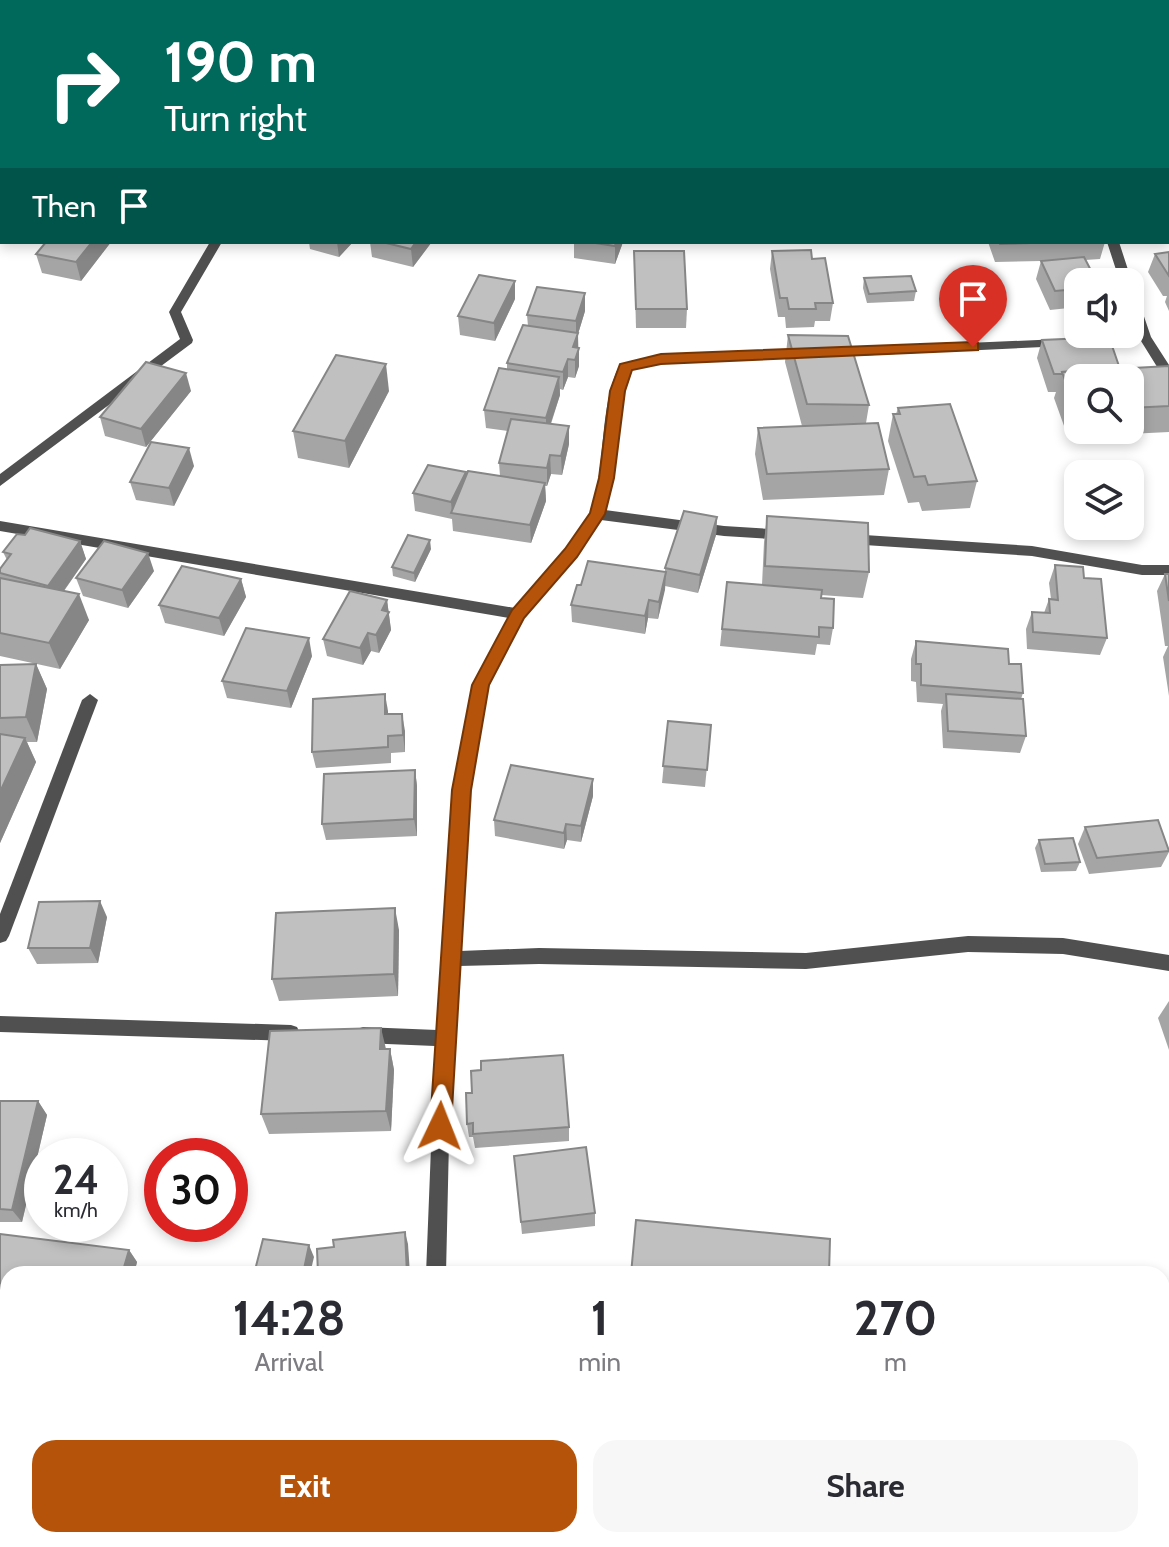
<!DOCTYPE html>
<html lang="en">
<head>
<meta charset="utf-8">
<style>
	:root { --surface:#fff; --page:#f7f7f7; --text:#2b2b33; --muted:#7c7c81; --accent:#b45309 }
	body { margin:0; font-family:Cabin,sans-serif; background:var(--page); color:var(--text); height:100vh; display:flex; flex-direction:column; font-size:30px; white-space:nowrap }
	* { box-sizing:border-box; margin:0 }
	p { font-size:26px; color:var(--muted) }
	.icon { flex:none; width:44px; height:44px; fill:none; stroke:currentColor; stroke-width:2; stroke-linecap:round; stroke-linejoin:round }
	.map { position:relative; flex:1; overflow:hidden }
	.sheet { position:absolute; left:0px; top:1266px; width:1170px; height:282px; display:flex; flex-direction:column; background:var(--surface); border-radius:24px 24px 0 0; box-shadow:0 4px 12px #0003 }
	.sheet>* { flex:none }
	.hud { position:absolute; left:0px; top:0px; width:1170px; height:244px; box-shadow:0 4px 12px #0003; background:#00695c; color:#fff; overflow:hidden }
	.tools { position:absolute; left:1064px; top:268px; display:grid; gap:16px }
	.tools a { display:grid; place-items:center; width:80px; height:80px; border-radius:16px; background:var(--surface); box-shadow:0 4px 12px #0003; font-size:40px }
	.speed { position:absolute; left:24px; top:1138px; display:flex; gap:16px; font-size:40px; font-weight:700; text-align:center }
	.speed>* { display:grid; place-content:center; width:104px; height:104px; border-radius:50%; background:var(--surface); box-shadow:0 4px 12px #0003; line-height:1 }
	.speed small { font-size:20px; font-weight:400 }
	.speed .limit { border:12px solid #d22; background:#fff; color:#111 }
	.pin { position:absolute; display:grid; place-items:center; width:68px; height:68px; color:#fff; margin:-82px -34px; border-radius:50% 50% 50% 0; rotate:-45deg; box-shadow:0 0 8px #0007 }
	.pin .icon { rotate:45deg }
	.me { position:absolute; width:88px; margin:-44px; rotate:2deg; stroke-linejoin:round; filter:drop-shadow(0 0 6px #0008) }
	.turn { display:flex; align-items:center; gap:28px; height:168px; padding:0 32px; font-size:36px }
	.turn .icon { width:104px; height:104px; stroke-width:2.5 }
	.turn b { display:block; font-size:56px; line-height:68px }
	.then { display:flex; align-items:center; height:76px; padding:0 32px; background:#0003; gap:16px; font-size:30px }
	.eta { display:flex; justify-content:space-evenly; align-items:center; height:136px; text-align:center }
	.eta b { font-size:48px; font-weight:800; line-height:56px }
	.cta { display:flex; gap:16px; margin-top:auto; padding:16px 32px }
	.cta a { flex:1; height:92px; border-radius:24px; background:var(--accent); color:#fff; font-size:32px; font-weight:800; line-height:92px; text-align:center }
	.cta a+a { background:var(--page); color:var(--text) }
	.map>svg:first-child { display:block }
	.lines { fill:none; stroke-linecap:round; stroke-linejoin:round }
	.minor { fill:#505050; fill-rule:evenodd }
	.wall { fill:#a5a5a5; fill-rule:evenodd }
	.shaded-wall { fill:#868686 }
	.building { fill:#c0c0c0; stroke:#868686; stroke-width:2 }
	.route { fill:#b45309; stroke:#753606; stroke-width:2 }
</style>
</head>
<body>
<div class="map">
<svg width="1169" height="1547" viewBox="0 0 1169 1547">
	<rect width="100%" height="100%" fill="#fff"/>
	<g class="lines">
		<g class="minor">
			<rect x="1168" y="105" width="1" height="6"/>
			<rect x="0" y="111" width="2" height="7"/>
			<path d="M210,242H222L181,312L193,340L192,343L0,486V474L180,339L169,312Z"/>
			<path d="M1107,242H1119L1132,282L1130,285V282H1120Z"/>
			<path d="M1130,289L1136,293L1151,337L1169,365V379L1164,378L1141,341L1088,345L1082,341L1088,337L1137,333L1130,312Z"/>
			<path d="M1060,339L1065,340V346L832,357L826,353L832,349Z"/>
			<path d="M805,350L811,354L810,357L661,363L631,370C616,415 616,464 605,510L724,526L785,530L792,535L785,540L724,536L601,520L576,557L524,618L489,685L470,790L460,951L539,948L806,953L968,936L1063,938L1169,955V971L1063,954L968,952L806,969L539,964L459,966L450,1096L446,1274H426L435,1046L363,1043L357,1041L354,1035L357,1029L363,1027L437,1030L454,790L473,685L509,618L0,531V521L515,608C537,583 581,541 591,510C607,463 598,408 620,364L661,355Z"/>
			<path d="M849,534L1032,546L1142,565H1169V575H1142L1032,556L849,544L842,539Z"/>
			<path d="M90,694L98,700L9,936L6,941L0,943V914L82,700Z"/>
			<path d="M0,1016L291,1025L297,1027L300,1033L297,1039L291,1041L0,1032Z"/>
			<rect x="422" y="1540" width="22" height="7"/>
		</g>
	</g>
	<g class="wall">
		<rect x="0" y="8" width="2" height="41"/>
		<path d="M111,242L81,281L42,273L36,254Z"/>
		<path d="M309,242H353L339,257L310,249Z"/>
		<path d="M370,242H431V243L413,267L372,257Z"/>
		<path d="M574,242H623L615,264L574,258Z"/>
		<path d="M988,242H1105L1100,259L1085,260L1078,282V307L1050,310L1036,279L1041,261L995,262Z"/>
		<path d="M634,251L687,309L686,328H636Z"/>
		<path d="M772,251L812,259L833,303L830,321H815L814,327L786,328L785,317H778L770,269Z"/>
		<path d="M1169,252V311L1165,302L1167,296H1163L1148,272L1155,254Z"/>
		<path d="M864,278L916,291L914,301L867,303L863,288Z"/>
		<path d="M515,299L495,341L460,335L458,316Z"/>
		<path d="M585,311L578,334L579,366L575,378L568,377L563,390L560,389V395L551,424L569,426V444L562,475L551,474L547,486H545L546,501L531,543L453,531L452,519L415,511L413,493L466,472V475L500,476L499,463L508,431L486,428L484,410L507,369V363L528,326L527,315Z"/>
		<path d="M788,335L869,405L866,423L889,469L884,495L763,500L755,454L758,428L802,426L785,362Z"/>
		<path d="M1042,340L1120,369L1169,406V432L1068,437L1054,398L1056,392H1048L1037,358ZM1078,378H1130V430H1078Z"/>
		<path d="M191,391L146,447L105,436L100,417Z"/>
		<path d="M389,391L349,468L298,458L293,431Z"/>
		<path d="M898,408L977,481L970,508L922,511L919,502L908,503L888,441L893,414H896Z"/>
		<path d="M194,466L174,506L136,500L130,482Z"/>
		<path d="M767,516L869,572L863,598L821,595L833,628L830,645L817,644L815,655L720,646L727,582L762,585L764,542Z"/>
		<path d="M717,517L716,535L698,593L665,586L658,619L648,618L645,634L572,622L571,605L581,585L665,572V568Z"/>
		<path d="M25,535L80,541L86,559L64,591L89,620L60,669L0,656V569L7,560L3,552Z"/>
		<path d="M431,549L415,582L393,576L392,567Z"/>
		<path d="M1055,565L1084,578L1107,638L1100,655L1027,649L1026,629L1032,612L1044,613L1049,599H1051L1049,583Z"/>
		<path d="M154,571L128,608L83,596L76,578Z"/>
		<path d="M1165,574H1169V696L1163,657L1168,646H1165L1157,591Z"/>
		<path d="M241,579L246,597L224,636L165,623L159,605Z"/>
		<path d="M387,600L391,630L379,653L371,651L363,665L327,656L323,639Z"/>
		<path d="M916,641L1009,664L1023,693L1021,699L1026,736L1020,753L943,748L941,711L943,704L917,702L916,682L911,681V659Z"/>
		<path d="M312,656L291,708L227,698L222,681Z"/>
		<path d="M36,664L47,689L37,742H27L36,762L0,843V665Z"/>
		<path d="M388,711V714L405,731V752L391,753V763L316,768L312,752Z"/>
		<path d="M668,721L711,725L705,787L662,783Z"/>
		<path d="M415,770L417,786V836L326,840L322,824Z"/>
		<path d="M593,796L581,842L567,840L564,849L495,836L494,820Z"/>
		<path d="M1085,827L1169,849V852L1161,867L1089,874L1078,844Z"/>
		<path d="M1039,840L1080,862L1076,871L1041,872L1035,848Z"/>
		<path d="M107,917L98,963L37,964L28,948Z"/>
		<path d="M399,930L398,996L279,1001L272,979Z"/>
		<path d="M1169,1001V1050L1158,1018Z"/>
		<path d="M386,1049H390L394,1070L391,1131L269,1134L261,1114Z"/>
		<path d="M466,1093L569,1127V1141L475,1148L473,1137H469L467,1124Z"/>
		<path d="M0,1101H38L47,1115L22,1222H0Z"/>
		<path d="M514,1156L595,1213V1226L522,1234Z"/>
		<path d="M0,1234L129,1250L137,1262L134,1274H8V1313L0,1312Z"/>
		<path d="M767,1540H844L845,1547H767Z"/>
	</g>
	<g class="shaded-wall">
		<path d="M2,168V192L0,194V170Z"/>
		<path d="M92,242H111L81,281L76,262Z"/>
		<path d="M337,242H353L339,257Z"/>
		<path d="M416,242L431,243L413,267L411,249Z"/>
		<path d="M616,242H623L615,264V246Z"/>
		<path d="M515,281V299L495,341L494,323Z"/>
		<path d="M585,293V311L578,334V352L573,347L576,339V321Z"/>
		<path d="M579,348V366L575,378V360Z"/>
		<path d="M568,359V377L563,390V372Z"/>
		<path d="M386,364L389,391L349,468L345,441Z"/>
		<path d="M186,373L191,391L146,447L141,429Z"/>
		<path d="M559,377L560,395L546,437V418Z"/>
		<path d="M569,426V444L562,475L561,456Z"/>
		<path d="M189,448L194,466L174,506L169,488Z"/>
		<path d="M550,455L551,474L547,486V468Z"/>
		<path d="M466,472L467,491L452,513L451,502Z"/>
		<path d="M545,483L546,501L531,543L530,525Z"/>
		<path d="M717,517L716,535L698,593L700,575Z"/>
		<path d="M430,540L431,549L415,582L414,573Z"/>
		<path d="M80,541L86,559L55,603L48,586Z"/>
		<path d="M148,553L154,571L128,608L122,590Z"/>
		<path d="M666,572L665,590L658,619L659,602Z"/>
		<path d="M241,579L246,597L224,636L219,618Z"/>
		<path d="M79,594L89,620L60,669L49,643Z"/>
		<path d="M387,600L391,630L379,653L376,635L382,610Z"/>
		<path d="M649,600L648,618L645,634V616Z"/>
		<path d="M368,633L371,651L363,665L360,648Z"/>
		<path d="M309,638L312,656L291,708L287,691Z"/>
		<path d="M36,664L47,689L37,742L26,717Z"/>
		<path d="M385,694L388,711V731L385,714Z"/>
		<path d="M402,714L405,731V752L403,735Z"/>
		<path d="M25,738L36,762L0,843V792Z"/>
		<path d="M415,770L417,786V836L414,819Z"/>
		<path d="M593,779V796L581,842V826Z"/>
		<path d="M566,824L567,840L564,849V833Z"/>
		<path d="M100,901L107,917L98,963L90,948Z"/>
		<path d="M395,908L399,930L398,996L394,974Z"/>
		<path d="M381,1028L386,1049H380Z"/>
		<path d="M390,1049L394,1070L391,1131L386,1111Z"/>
		<path d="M38,1101L47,1115L22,1222L12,1210Z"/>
		<path d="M405,1232L408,1244L410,1274H407Z"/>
		<path d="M309,1245L314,1257L310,1274H303Z"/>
		<path d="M129,1250L137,1262L134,1274H122Z"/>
	</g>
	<g class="building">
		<rect x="0" y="8" width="2" height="22"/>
		<path d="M0,149H2V168L0,170Z"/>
		<rect x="1168" y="166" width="1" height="32"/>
		<path d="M46,242H92L76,262L36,254Z"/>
		<path d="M382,242H416L411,249Z"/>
		<path d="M589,242H616L615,246Z"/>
		<path d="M999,242H1061L1000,244Z"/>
		<path d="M811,250L812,259L825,258L833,303H815L816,309H789L787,298H780L772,251Z"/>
		<path d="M634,251H684L687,309H636Z"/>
		<path d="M1169,252V276L1155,254Z"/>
		<path d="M1084,257L1097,282H1078V289L1055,291L1041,261Z"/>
		<path d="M479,275L515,281L494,323L458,316Z"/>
		<path d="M911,276L916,291L869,294L864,278Z"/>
		<path d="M537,287L585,293L576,321L527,315Z"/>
		<path d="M523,325L578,333L573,347L579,348L575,360L568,359L563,372L507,363Z"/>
		<path d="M788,335L848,336L869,405L807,404Z"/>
		<path d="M1109,337L1120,369L1062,372V374H1054L1042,340Z"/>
		<path d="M336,355L386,364L345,441L293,431Z"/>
		<path d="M146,362L186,373L141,429L100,417Z"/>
		<path d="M1169,366V406L1130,408V378H1078V410H1076L1062,372Z"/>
		<path d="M499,368L559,377L546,418L484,410Z"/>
		<path d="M950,404L977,481L928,485L925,476L914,477L893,414H900L898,408Z"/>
		<path d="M511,419L569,426L561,456L550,455L547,468L499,463Z"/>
		<path d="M878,423L889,469L767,474L758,428Z"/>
		<path d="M151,442L189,448L169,488L130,482Z"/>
		<path d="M428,465L466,472L451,502L413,493Z"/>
		<path d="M468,471L545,483L530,525L451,513Z"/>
		<path d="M684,511L717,517L700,575L665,568Z"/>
		<path d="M767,516L868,523L869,572L765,566Z"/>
		<path d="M30,528L80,541L48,586L0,573V569L11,554L3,552L17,534L25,535Z"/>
		<path d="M408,535L430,540L414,573L392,567Z"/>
		<path d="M104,541L148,553L122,590L76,578Z"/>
		<path d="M588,561L666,572L659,602L649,600L645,616L571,605L577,585H581Z"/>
		<path d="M1055,565L1083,567L1084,578L1101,579L1107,638L1033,632L1032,612L1050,613L1049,599L1058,600Z"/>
		<path d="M182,566L241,579L219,618L159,605Z"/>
		<path d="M1165,574H1169V601Z"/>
		<path d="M0,578L79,594L49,643L0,633Z"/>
		<path d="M727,582L822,590L821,598L834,599L833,628L819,627V637L722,629Z"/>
		<path d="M350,591L387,600L382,610L389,612L376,635L368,633L360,648L323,639Z"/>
		<path d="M246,628L309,638L287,691L222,681Z"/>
		<path d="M916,641L1008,649L1009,664H1021L1023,693L921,685V664H916Z"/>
		<path d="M36,664L26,717L0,718V665Z"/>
		<path d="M385,694V714H402L403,735L388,736V747L312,752L313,699Z"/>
		<path d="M946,694L1023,699L1026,736L948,731Z"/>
		<path d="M668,721L711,725L707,770L663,766Z"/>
		<path d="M0,734L25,738L0,792Z"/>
		<path d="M511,765L593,779L581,826L566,824L564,833L494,820Z"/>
		<path d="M415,770L414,819L322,824L324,774Z"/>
		<path d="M1158,820L1169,851L1097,858L1085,827Z"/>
		<path d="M1073,838L1080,862L1045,864L1039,840Z"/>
		<path d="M100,901L90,948H28L39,902Z"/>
		<path d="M395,908L394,974L272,979L276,913Z"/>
		<path d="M381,1028L380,1049H390L386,1111L261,1114L270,1031Z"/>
		<path d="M563,1055L569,1127L473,1134V1123L467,1124L466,1093H472L471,1071L481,1070V1061Z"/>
		<path d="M0,1101H38L12,1210L0,1209Z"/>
		<path d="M586,1147L595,1213L521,1222L514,1156Z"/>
		<path d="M636,1220L830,1239L829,1274H631Z"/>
		<path d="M405,1232L407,1274H318L317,1249L334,1247L333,1240Z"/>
		<path d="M0,1234L129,1250L122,1274H8V1303L0,1302Z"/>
		<path d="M263,1239L309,1245L303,1274H254Z"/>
		<rect x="486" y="1540" width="94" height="7"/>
		<path d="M773,1540H844L845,1547H774Z"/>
	</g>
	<path class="route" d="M973,342L978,343V350L661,364L632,370L625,391L614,478L605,514L577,557L524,618L489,685L471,790L451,1126L448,1133L440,1136L433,1133L430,1126L452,790L472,685L512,610L565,549L590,513L599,478L610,391L620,364L661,354Z"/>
</svg>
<div class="tools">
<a><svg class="icon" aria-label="sound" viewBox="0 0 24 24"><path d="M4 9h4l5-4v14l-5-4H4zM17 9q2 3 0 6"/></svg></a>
<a><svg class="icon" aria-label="search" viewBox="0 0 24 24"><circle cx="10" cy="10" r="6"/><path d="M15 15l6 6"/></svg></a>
<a><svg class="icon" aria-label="layers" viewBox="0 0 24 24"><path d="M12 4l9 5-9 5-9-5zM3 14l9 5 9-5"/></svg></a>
</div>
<div class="speed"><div>24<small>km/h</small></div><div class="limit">30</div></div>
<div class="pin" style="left:973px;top:347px;background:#d93025"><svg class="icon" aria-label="arrive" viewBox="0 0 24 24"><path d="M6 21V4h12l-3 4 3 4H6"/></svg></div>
<svg class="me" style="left:440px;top:1126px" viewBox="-20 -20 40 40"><path d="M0-17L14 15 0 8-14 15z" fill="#b45309" stroke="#fff" stroke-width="4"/></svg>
<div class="hud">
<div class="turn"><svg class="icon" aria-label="right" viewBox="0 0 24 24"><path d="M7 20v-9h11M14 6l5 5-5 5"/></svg><div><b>190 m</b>Turn right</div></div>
<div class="then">Then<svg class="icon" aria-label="arrive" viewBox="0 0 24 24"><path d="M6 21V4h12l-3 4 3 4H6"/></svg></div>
</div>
<section class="sheet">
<div class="eta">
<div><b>14:28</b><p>Arrival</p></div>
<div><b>1</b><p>min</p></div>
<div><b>270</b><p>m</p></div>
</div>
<div class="cta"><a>Exit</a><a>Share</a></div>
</section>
</div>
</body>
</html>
